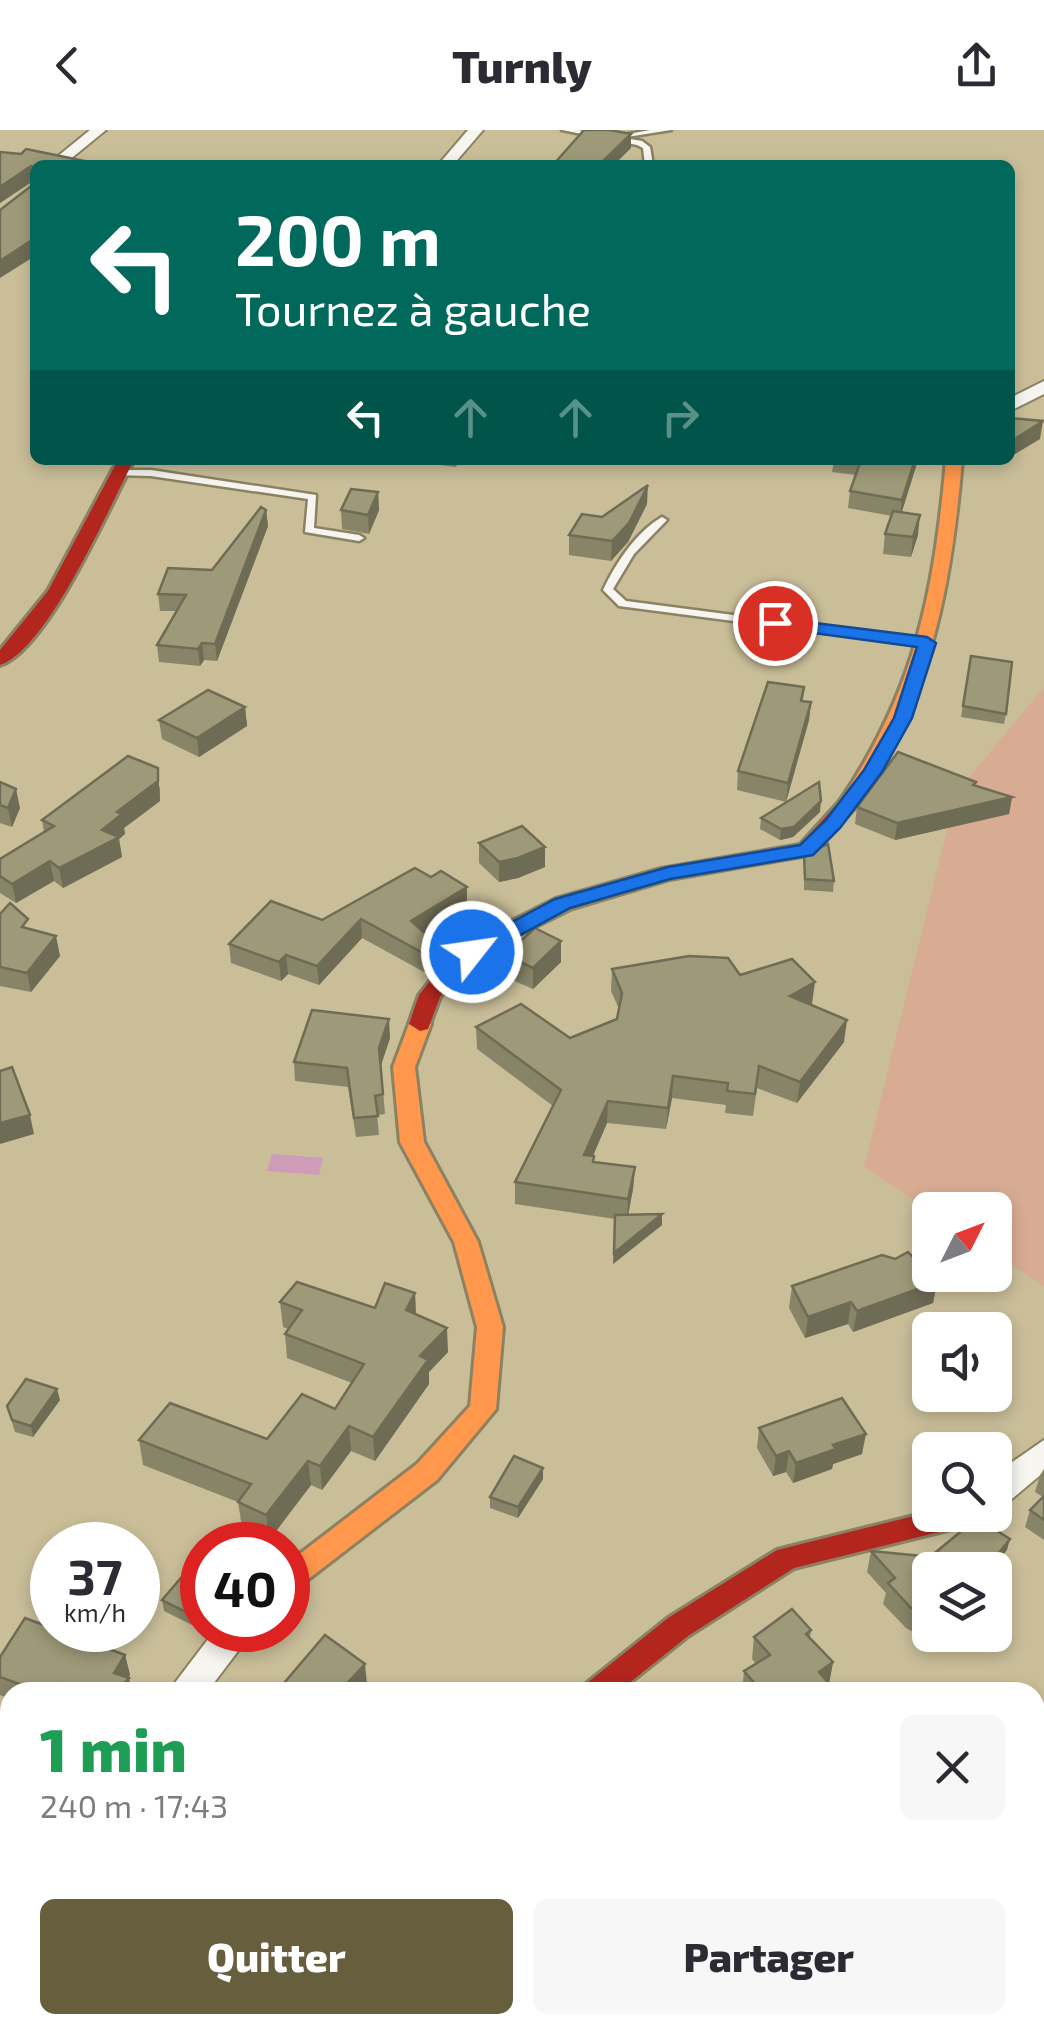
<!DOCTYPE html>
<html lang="fr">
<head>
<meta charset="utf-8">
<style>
	:root { --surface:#fff; --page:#f7f7f7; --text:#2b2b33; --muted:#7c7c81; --accent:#675e3e }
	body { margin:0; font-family:"Exo 2",sans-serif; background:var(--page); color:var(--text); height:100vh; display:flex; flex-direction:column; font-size:38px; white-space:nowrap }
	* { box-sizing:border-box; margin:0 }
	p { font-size:32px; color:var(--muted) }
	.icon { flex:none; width:55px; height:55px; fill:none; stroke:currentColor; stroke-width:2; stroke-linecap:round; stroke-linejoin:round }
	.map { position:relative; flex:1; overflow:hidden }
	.sheet { position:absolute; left:0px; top:1552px; width:1045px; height:352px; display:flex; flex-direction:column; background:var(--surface); border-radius:30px 30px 0 0; box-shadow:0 5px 15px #0003 }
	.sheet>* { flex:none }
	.hud { position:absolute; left:30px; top:30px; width:985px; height:305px; border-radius:15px; box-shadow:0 5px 15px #0003; background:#00695c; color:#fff; overflow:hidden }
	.needle { width:65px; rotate:48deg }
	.buttons { position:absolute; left:912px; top:1062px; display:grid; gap:20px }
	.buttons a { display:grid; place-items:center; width:100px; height:100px; border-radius:15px; background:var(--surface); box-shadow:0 5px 15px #0003; font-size:50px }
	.speed { position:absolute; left:30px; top:1392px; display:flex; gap:20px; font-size:50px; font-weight:700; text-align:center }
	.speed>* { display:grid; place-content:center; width:130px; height:130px; border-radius:50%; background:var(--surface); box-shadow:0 5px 15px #0003; line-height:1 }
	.speed small { font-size:25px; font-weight:400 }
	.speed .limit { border:15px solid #d22; background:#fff; color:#111 }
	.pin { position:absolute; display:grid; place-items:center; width:85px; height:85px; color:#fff; margin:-42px; border:5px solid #fff; border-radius:50%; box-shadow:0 2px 10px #0007 }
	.me { position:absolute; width:110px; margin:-55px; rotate:60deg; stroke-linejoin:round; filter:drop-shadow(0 0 8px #0008) }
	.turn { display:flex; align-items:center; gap:35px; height:210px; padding:0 40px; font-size:45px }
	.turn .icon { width:130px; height:130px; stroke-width:2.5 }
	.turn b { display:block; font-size:70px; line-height:85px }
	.lanes { display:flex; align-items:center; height:95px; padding:0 40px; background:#0003; justify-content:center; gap:50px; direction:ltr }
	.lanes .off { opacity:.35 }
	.round { display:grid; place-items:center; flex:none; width:105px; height:105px; border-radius:15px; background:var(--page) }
	.head { display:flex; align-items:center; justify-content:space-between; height:170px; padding:0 40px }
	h1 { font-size:60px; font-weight:800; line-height:75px; color:#1e9e55 }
	.button { display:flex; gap:20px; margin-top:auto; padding:20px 40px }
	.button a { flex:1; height:115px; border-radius:15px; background:var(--accent); color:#fff; font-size:40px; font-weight:800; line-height:115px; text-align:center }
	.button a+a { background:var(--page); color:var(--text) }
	header { display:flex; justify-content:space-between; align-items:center; height:130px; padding:0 40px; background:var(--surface); font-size:45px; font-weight:800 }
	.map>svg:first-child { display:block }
	.green { fill:#d8ac93 }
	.water { fill:#ce9cb8 }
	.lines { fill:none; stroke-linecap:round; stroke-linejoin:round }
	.lane-casing { stroke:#8b8263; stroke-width:5 }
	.street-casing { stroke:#8b8263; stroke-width:4 }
	.slow-casing { stroke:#8b8263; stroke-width:6 }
	.jam-casing { stroke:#8b8263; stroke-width:6 }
	.lane { fill:#f7f5f0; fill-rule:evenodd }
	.street { fill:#f7f5f0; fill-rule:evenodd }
	.slow { fill:#ff974d; fill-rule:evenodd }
	.jam { fill:#b3261e; fill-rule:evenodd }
	.wall { fill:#888468 }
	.shaded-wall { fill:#6f6c55 }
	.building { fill:#9e9a79; stroke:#6f6c55; stroke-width:2.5 }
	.route { fill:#1a73e8; stroke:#114b97; stroke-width:2.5 }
</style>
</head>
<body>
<header><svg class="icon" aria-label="back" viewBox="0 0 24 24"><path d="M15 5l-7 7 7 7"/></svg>Turnly<svg class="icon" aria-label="share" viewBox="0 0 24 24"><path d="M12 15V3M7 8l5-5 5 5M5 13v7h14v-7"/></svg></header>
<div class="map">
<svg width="1044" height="1903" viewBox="0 0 1044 1903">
	<rect width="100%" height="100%" fill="#cabe99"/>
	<path class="green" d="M1044,557V1156L995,1124V1080L930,1081L864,1037L956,663Z"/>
	<path class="water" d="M272,1024L323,1028L319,1045L267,1041Z"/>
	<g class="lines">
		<g class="lane-casing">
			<g id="lane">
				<path d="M562,0H578L642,11L650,17L653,35H645L643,18L637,15Z"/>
				<path d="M650,0H671L627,7L623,5Z"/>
				<path d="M118,340H151L316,365L314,398L359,405L364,408L359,411L305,402L308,369L151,346L115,345L113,343Z"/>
				<path d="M662,387L667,390L634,424L613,459L626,471L926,510L931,513L926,516L619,476L603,460C616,433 636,402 662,387Z"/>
				<path d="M0,1748L10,1752V1772L0,1768Z"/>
			</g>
		</g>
		<g class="street-casing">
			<g id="street">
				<path d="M90,0H106L63,35H47Z"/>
				<path d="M468,0H483L453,35H438Z"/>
				<path d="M1044,251V264L1010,281V268Z"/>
				<path d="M1044,1310V1342L1007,1373L995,1377V1344Z"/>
				<path d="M215,1500H254L207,1562H168Z"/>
				<path d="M10,1758V1803L0,1807V1762Z"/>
				<path d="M66,1895H117L114,1903H63Z"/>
			</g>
		</g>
		<g class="slow-casing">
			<g id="slow">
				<path d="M946,330H962C951,461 930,567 855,678H841L838,674C915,562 934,463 946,330Z"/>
				<path d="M420,887L431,894L415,937L424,1012L478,1112L503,1197L496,1279L437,1350L298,1457L288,1461V1433L417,1334L470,1276L477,1197L454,1112L400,1012L393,937L409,894Z"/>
			</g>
		</g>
		<g class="jam-casing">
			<g id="jam">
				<path d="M118,330H134C109,377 48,519 0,535V520L48,461Z"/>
				<path d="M848,668L858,674L813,724L670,749L570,779L498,815L461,840L440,867L428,899L420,901L409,894L419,865L447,830L484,805L556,769L661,739L800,715L841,670Z"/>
				<path d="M930,1382V1385H977L973,1393L963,1396L794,1438L688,1506L618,1562H583L587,1553L668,1488L777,1420Z"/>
			</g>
		</g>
		<use href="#lane" class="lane"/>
		<use href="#street" class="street"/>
		<use href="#slow" class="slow"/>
		<use href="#jam" class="jam"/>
	</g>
	<g class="wall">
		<path d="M0,22L35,35V51H33L0,73Z"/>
		<path d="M424,330H460L456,337L424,333Z"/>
		<path d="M834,330H918L902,382L918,405L911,427L883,424L885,404L892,386L848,378L850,361L856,345L832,342Z"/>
		<path d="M979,330H1005L997,335Z"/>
		<path d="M378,362L379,380L369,404L342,399L341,380Z"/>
		<path d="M647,374L628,412L611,431L569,425V405L602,387Z"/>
		<path d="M266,380L268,396L217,531L204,530L200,536L159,532L157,515L177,481H160L158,464L212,440Z"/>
		<path d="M971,526L1006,584L1004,594L961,587Z"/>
		<path d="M804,557L803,571L811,572L809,590L786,672L737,660L738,641Z"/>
		<path d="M245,577L247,596L199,627L162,609L159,590Z"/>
		<path d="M0,652L20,678L12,697L0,693Z"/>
		<path d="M975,655L1012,667L1009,684L895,710L855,694L857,677Z"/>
		<path d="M160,657V671L124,698L125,704L119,709L122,727L63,758L54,751L16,773L0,763V729L44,702L42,690Z"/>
		<path d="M820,682L793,707L780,710L760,699L761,688Z"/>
		<path d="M479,713L545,737L518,748L499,752L479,733Z"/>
		<path d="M804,724L834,751L833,762L804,760Z"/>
		<path d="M431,747L467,757V776L424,802L434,829L424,842L362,808L319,855L288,844L281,851L231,833L229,814L322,790Z"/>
		<path d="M0,784L30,799L60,826L31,862L0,856Z"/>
		<path d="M505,825L561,832L533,859L505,847Z"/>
		<path d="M612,839L740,845L812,874L810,875L844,912L797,973L757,958L753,986L725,983L726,975L672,968L666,999L607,993L593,1026H594V1032L635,1037L633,1059L628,1085L662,1084V1095L613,1134L615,1089L515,1074V1052L553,976L477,919L476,897L570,908L617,889L619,879L611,861Z"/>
		<path d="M390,908L381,936L385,984L377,985L379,1005L356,1007L348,957L295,951L294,932Z"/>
		<path d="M937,1152L933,1173L853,1202L848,1194L805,1208L789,1178L792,1156Z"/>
		<path d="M415,1163L416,1184L448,1222L429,1242V1254L375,1331L351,1321L322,1360L311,1355L270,1409L242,1397L238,1372L143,1335L139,1310L267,1309L335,1279L352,1253L287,1228L285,1204L288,1199L283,1197L280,1172L375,1178Z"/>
		<path d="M60,1270L33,1307L15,1302L7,1276Z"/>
		<path d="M759,1298L862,1324L833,1334L832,1339L793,1353L786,1342L773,1346L757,1318Z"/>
		<path d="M543,1338V1349L518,1388L490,1378V1367Z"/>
		<path d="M1044,1339V1410L1025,1397L1030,1380L1043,1367L1035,1362L1040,1345Z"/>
		<path d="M1007,1420L991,1440H962L934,1433L936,1422Z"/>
		<path d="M871,1421L935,1440L930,1500L922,1507L906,1498L883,1474L886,1463L867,1442Z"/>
		<path d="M202,1449V1482L192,1495L164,1481L162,1470Z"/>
		<path d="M811,1500L810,1508L833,1532L829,1554L836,1562H742L744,1541L756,1534L752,1529L754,1507Z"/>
		<path d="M125,1525L130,1545L128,1548L132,1562H10V1569L0,1565V1527Z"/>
		<path d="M1044,1770V1852L1035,1845V1771L1040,1775Z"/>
		<path d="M10,1798V1856L0,1849V1811Z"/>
	</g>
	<g class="shaded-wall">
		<path d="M631,4V18L614,35H599Z"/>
		<path d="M31,36L33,51L0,73V57Z"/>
		<path d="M35,108V126L0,148V131Z"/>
		<path d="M1043,291L1040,309L1010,327V312Z"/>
		<path d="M915,330H918L900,387L902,370Z"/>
		<path d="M648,355L647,374L628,412L611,431L612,411Z"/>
		<path d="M378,362L379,380L369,404L368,385Z"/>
		<path d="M266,380L268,396L217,531L215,514Z"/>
		<path d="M920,385L918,405L911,427L913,407Z"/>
		<path d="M202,513L204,530L200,536L198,519Z"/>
		<path d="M811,572L809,590L786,672L788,653Z"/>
		<path d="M245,577L247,596L199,627L197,608Z"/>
		<path d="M158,638L160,671L124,698L125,704L119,709L122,727L63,758L59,738L102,700Z"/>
		<path d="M16,659L20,678L12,697L8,678Z"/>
		<path d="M1012,667L1009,684L895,710L897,693Z"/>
		<path d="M821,671L820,682L793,707L780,710L781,699Z"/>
		<path d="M545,717V737L518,748L499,752V732Z"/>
		<path d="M50,731L54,751L16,773L12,754Z"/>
		<path d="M467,757V776L412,810L411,791Z"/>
		<path d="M361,789L362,808L319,855L317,836Z"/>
		<path d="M56,806L60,826L31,862L27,843Z"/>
		<path d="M433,810L434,829L424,842L423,823Z"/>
		<path d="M561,811V832L533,859V838Z"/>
		<path d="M286,825L288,844L281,851L279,832Z"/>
		<path d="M815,852L812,874L788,888L790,866Z"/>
		<path d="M389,889L390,908L380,937L379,918Z"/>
		<path d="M847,890L844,912L797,973L800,952Z"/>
		<path d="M673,946L672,968L666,999L668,978Z"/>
		<path d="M608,971L607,993L584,1046V1025Z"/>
		<path d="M30,985L34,1004L0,1014V993Z"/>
		<path d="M635,1037L633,1059L627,1091L628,1069Z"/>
		<path d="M662,1084V1095L613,1134L614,1123Z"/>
		<path d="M937,1152L933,1173L853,1202L857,1181Z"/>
		<path d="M415,1163L416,1188L406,1180Z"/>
		<path d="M851,1172L848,1194L805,1208L808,1187Z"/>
		<path d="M447,1198L448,1222L429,1242V1254L375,1331L373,1307L420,1226Z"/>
		<path d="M57,1259L60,1270L33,1307L31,1296Z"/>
		<path d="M349,1296L351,1321L322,1360L320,1336Z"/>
		<path d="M866,1304L862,1324L833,1334L832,1339L793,1353L796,1333L833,1315Z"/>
		<path d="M789,1321L786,1342L773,1346L776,1326Z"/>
		<path d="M308,1331L311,1355L270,1409L266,1385Z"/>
		<path d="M543,1338V1349L518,1388V1377Z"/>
		<path d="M1010,1409L1007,1420L991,1440H988L989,1435Z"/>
		<path d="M202,1469V1482L192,1495L190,1484Z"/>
		<path d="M930,1483V1500L922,1507L926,1486Z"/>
		<path d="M125,1525L130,1545L126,1551L129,1548L132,1562H116L114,1543Z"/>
		<path d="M833,1532L829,1554L819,1542Z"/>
		<path d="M365,1534L367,1554L360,1562H339Z"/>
		<path d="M59,1553L61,1562H52Z"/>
		<path d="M677,1895H691L684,1903H670Z"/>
	</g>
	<g class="building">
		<path d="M584,0H610L631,4L599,35H553Z"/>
		<path d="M26,19L104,35H35V37L31,36L0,57V22L21,24Z"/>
		<path d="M35,53V108L0,131V80Z"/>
		<path d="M1010,288L1043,291L1010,312Z"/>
		<path d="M861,330H915L902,370L850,361Z"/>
		<path d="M648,355L629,393L612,411L569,405L582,384L602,387Z"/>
		<path d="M351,359L378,362L368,385L341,380Z"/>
		<path d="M261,377L266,380L215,514L202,513L198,519L157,515L186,465L158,464L168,438L212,440Z"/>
		<path d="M893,381L920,385L913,407L885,404Z"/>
		<path d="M971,526L1012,532L1006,584L963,576Z"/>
		<path d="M768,552L804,557L801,571L811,572L788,653L738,641Z"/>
		<path d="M208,560L245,577L197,608L159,590Z"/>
		<path d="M898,622L976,652L973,655L1012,667L897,693L857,677Z"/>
		<path d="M128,626L158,638V651L117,682L122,684L102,700L119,707L59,738L50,731L12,754L0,746V729L54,696L42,690Z"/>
		<path d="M0,652L16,659L8,678L0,675Z"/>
		<path d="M819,652L821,671L794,697L781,699L761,688Z"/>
		<path d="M522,696L545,717L518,728L499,732L479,713Z"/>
		<path d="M828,714L834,751L805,749L804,724Z"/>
		<path d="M415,738L431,747L441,741L467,757L411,791L433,810L423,823L361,789L317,836L286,825L279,832L229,814L271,771L322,790Z"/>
		<path d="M10,773L28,789L22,797L56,806L27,843L0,837V784Z"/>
		<path d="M535,798L561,811L533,838L505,825Z"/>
		<path d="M689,826L728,828L740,845L792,829L815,852L790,866L847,890L800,952L759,936L755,964L727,961L728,953L673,946L668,978L608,971L584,1025L594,1026L593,1032L635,1037L628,1069L515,1052L561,960L476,897L521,874L570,908L617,889L622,863L612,839Z"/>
		<path d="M312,880L389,889L379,918L383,964L375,966L378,986L354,988L347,938L294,932Z"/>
		<path d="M12,937L30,985L0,993V941Z"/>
		<path d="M662,1084L614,1123L615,1085Z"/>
		<path d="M908,1122L937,1152L857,1181L851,1172L808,1187L792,1156L882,1125L895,1129Z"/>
		<path d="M297,1152L375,1178L385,1153L415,1163L406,1180L447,1198L420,1226L428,1230L373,1307L349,1296L320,1336L308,1331L266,1385L238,1372L251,1354L139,1310L170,1273L267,1309L302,1264L335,1279L364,1234L285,1204L302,1180L280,1172Z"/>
		<path d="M26,1249L57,1259L31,1296L12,1290L7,1276Z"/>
		<path d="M842,1268L866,1304L833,1315L836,1319L796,1333L789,1321L776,1326L759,1298Z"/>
		<path d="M514,1326L543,1338L518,1377L490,1367Z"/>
		<path d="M1044,1366V1390L1030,1380Z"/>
		<path d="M983,1392L1010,1409L989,1435L936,1422L965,1398Z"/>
		<path d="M871,1421L922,1426L935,1440H930V1483L926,1486L910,1477L888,1453L895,1448Z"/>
		<path d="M186,1442L202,1449V1469L190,1484L162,1470Z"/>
		<path d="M792,1479L811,1500L806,1504L833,1532L819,1542L836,1562H807L800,1555L789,1562H762L744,1541L770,1525L754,1507Z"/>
		<path d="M25,1488L52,1498V1500H59L125,1525L114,1543L129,1548L116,1562H85L59,1553L52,1562H41L0,1547V1527Z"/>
		<path d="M325,1505L365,1534L339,1562H282L278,1560Z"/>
		<path d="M1044,1770V1829L1040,1826L1035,1833V1771L1040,1775Z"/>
		<path d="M10,1798V1841L0,1835V1811Z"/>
		<path d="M581,1895H677L670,1903H574Z"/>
	</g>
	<path class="route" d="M775,488L927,507L936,513L912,588L882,642L840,698L813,725L670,749L570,778L480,827H465V817L555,769L668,737L800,715L826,690L864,640L894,588L917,517L769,497V490Z"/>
</svg>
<div class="buttons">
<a><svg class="needle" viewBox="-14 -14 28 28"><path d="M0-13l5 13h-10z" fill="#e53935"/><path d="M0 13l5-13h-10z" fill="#7c7c81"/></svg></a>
<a><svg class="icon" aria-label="sound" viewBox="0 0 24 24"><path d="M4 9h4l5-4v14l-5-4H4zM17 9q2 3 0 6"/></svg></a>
<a><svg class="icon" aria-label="search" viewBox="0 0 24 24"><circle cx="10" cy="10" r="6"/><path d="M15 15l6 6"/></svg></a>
<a><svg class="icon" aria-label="layers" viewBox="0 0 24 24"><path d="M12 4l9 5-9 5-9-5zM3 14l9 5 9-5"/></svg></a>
</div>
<div class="speed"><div>37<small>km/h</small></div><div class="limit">40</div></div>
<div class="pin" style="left:775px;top:493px;background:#d93025"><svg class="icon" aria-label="arrive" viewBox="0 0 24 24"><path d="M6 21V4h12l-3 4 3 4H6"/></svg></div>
<svg class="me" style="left:472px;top:822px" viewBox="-20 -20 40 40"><circle r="17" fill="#1a73e8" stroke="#fff" stroke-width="3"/><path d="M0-11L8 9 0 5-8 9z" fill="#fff"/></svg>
<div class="hud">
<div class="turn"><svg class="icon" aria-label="left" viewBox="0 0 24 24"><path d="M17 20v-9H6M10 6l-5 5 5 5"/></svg><div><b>200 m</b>Tournez à gauche</div></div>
<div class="lanes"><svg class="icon" aria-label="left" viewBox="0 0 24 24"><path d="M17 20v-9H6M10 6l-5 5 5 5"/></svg><svg class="icon off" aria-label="ahead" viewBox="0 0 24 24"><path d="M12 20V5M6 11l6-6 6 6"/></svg><svg class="icon off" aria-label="ahead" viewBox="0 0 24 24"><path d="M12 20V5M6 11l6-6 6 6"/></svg><svg class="icon off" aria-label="right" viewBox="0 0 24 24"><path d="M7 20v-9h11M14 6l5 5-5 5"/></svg></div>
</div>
<section class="sheet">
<div class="head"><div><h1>1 min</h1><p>240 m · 17:43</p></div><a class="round"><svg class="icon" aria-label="close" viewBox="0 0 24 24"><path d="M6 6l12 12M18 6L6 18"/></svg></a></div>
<div class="button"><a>Quitter</a><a>Partager</a></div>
</section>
</div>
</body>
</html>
